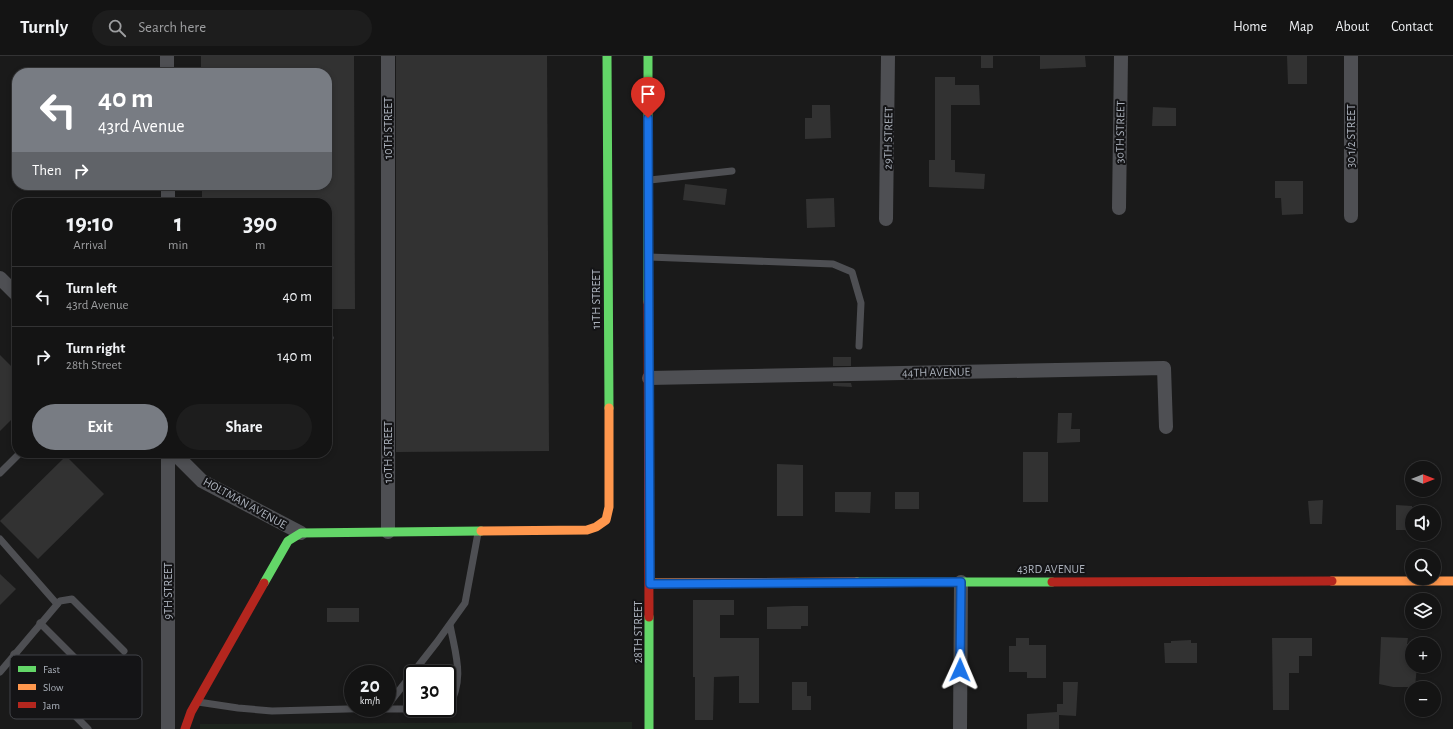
<!DOCTYPE html>
<html lang="en">
<head>
<meta charset="utf-8">
<style>
	:root { --surface:#141414; --page:#1d1d1d; --text:#f1f3f6; --muted:#9d9ea0; --line:#333334; --accent:#787c83 }
	body { margin:0; font-family:"Alegreya Sans",sans-serif; background:var(--page); color:var(--text); height:100vh; display:flex; flex-direction:column; font-size:15px; white-space:nowrap }
	* { box-sizing:border-box; margin:0 }
	p { font-size:13px; color:var(--muted) }
	.icon { flex:none; width:22px; height:22px; fill:none; stroke:currentColor; stroke-width:2; stroke-linecap:round; stroke-linejoin:round }
	.map { position:relative; flex:1; overflow:hidden }
	.drawer { position:absolute; left:12px; top:142px; width:320px; height:260px; display:flex; flex-direction:column; background:var(--surface); border-radius:16px; box-shadow:0 2px 6px #0003,0 0 0 1px var(--line) }
	.drawer>* { flex:none }
	.hud { position:absolute; left:12px; top:12px; width:320px; height:122px; border-radius:16px; box-shadow:0 2px 6px #0003,0 0 0 1px var(--line); background:#787c83; color:#fff; overflow:hidden }
	.needle { width:26px; rotate:90deg }
	.controls { position:absolute; left:1405px; top:405px; display:grid; gap:8px }
	.controls a { display:grid; place-items:center; width:36px; height:36px; border-radius:50%; background:var(--surface); box-shadow:0 2px 6px #0003,0 0 0 1px var(--line); font-size:20px }
	.speed { position:absolute; left:344px; top:609px; display:flex; gap:8px; font-size:20px; font-weight:700; text-align:center }
	.speed>* { display:grid; place-content:center; width:52px; height:52px; border-radius:50%; background:var(--surface); box-shadow:0 2px 6px #0003,0 0 0 1px var(--line); line-height:1 }
	.speed small { font-size:10px; font-weight:400 }
	.speed .limit { border:2px solid #111; border-radius:6px; background:#fff; color:#111 }
	.pin { position:absolute; display:grid; place-items:center; width:34px; height:34px; color:#fff; margin:-41px -17px; border-radius:50% 50% 50% 0; rotate:-45deg; box-shadow:0 0 4px #0007 }
	.pin .icon { rotate:45deg }
	.me { position:absolute; width:44px; margin:-22px; rotate:1deg; stroke-linejoin:round; filter:drop-shadow(0 0 3px #0008) }
	.turn { display:flex; align-items:center; gap:14px; height:84px; padding:0 20px; font-size:18px }
	.turn .icon { width:52px; height:52px; stroke-width:2.5 }
	.turn b { display:block; font-size:28px; line-height:34px }
	.then { display:flex; align-items:center; height:38px; padding:0 20px; background:#0003; gap:8px; font-size:15px }
	.eta { display:flex; justify-content:space-evenly; align-items:center; height:68px; text-align:center }
	.eta b { font-size:24px; font-weight:600; line-height:28px }
	.button { display:flex; gap:8px; margin-top:auto; padding:8px 20px }
	.button a { flex:1; height:46px; border-radius:24px; background:var(--accent); color:#fff; font-size:16px; font-weight:600; line-height:46px; text-align:center }
	.button a+a { background:var(--page); color:var(--text) }
	ul { padding:0; list-style:none }
	li { display:flex; align-items:center; gap:12px; height:60px; padding:0 20px; border-top:1px solid var(--line) }
	li div { flex:1 }
	li b { display:block; font-size:15px }
	li em { font-style:normal }
	header { display:flex; align-items:center; gap:24px; box-sizing:border-box; height:56px; padding:0 20px; background:var(--surface); border-bottom:1px solid var(--line) }
	header strong { font-size:19px }
	nav { display:flex; gap:22px; margin-inline-start:auto; font-size:14px }
	.search { width:280px; height:36px; background:var(--page); display:flex; align-items:center; gap:10px; box-sizing:border-box; padding:0 14px; border-radius:22px; color:var(--muted); font-size:15px }
	.map>svg:first-child { display:block }
	.green { fill:#1e251e }
	.building { fill:#323232 }
	.lines { fill:none; stroke-linecap:round; stroke-linejoin:round }
	.lane { stroke:#4e4f53; stroke-width:7 }
	.street { stroke:#4e4f53; stroke-width:14 }
	.fast { stroke:#63d668; stroke-width:9 }
	.slow { stroke:#ff974d; stroke-width:9 }
	.jam { stroke:#b3261e; stroke-width:9 }
	.route-casing { stroke:#114b97; stroke-width:10 }
	.route { stroke:#1a73e8; stroke-width:7 }
	.labels { text-anchor:middle; stroke-width:4; stroke-linejoin:round; paint-order:stroke }
	.street-label { font-size:12px; fill:#abb1bb; stroke:#141416 }
	.key { fill:#141416; stroke:#414348; stroke-width:1 }
	.key-label { font-size:11px; fill:#abb1bb }
</style>
</head>
<body>
<header>
<strong>Turnly</strong>
<div class="search"><svg class="icon" aria-label="search" viewBox="0 0 24 24"><circle cx="10" cy="10" r="6"/><path d="M15 15l6 6"/></svg>Search here</div>
<nav><a>Home</a><a>Map</a><a>About</a><a>Contact</a></nav>
</header>
<div class="map">
<svg width="1453" height="673" viewBox="0 0 1453 673">
	<rect width="100%" height="100%" fill="#1a1a1a"/>
	<path class="green" d="M632,666V673H200V668Z"/>
	<g class="building">
		<path d="M201,0H354L355,253H327V147H202V129H327V17H201Z"/>
		<path d="M396,0H547L549,395L396,396Z"/>
		<rect x="981" y="0" width="12" height="12"/>
		<path d="M1040,0H1085L1086,11L1040,13Z"/>
		<path d="M1287,0H1307V28H1288Z"/>
		<path d="M935,21H955V29H979L980,49H951V104H955V116L985,118L984,133L929,131V104H935Z"/>
		<path d="M812,49H830L831,82L805,83V62H812Z"/>
		<path d="M1153,51L1176,52V70H1152Z"/>
		<path d="M1275,125H1303V158L1282,159L1281,142H1275Z"/>
		<path d="M685,128L727,133L725,149L683,144Z"/>
		<path d="M834,142L835,171L807,172L806,143Z"/>
		<path d="M0,299L17,316V358L0,375Z"/>
		<rect x="833" y="301" width="18" height="9"/>
		<path d="M833,327H851L852,331L833,330Z"/>
		<path d="M1058,357H1072L1071,373H1080V386L1057,387Z"/>
		<rect x="1023" y="396" width="25" height="50"/>
		<path d="M66,400L104,438L38,503L0,465Z"/>
		<path d="M777,408L803,409V460H777Z"/>
		<path d="M835,436H871L870,457L835,456Z"/>
		<rect x="895" y="436" width="24" height="17"/>
		<path d="M1323,444L1322,468H1310L1308,445Z"/>
		<path d="M1396,449L1412,450V474H1396Z"/>
		<path d="M0,518L16,533L0,549Z"/>
		<path d="M693,544H734V559H720V582H759V647H739V620L714,621L713,664H695V621H693Z"/>
		<path d="M793,550H808V570H801V573H767V551Z"/>
		<rect x="327" y="552" width="32" height="14"/>
		<path d="M1381,581L1408,582L1407,588H1412V610H1417L1415,631H1393L1379,628Z"/>
		<path d="M1016,582H1029V589H1046V622H1027V616H1009V590H1016Z"/>
		<path d="M1272,582H1312V600H1299V617H1289V654H1273Z"/>
		<path d="M1191,584V587H1197V607H1165L1164,587H1171V585Z"/>
		<path d="M792,626H807V640H811V654H792Z"/>
		<path d="M1063,626H1078L1076,660L1059,659V673H1027V658L1057,656V648H1063Z"/>
	</g>
	<g class="lines">
		<g class="lane">
			<path d="M650,124L732,115"/>
			<path d="M649,201L833,208L852,216L861,247L859,290"/>
			<path d="M327,286L330,282"/>
			<path d="M0,417L20,397"/>
			<path d="M0,483L57,548"/>
			<path d="M40,567L124,651"/>
			<path d="M14,598L88,673"/>
			<path d="M0,616L60,545L72,543L124,595"/>
			<path d="M198,646L238,652L272,655L385,652"/>
			<path d="M387,650L437,586L465,547L478,477"/>
			<path d="M385,653H448C465,622 456,601 450,569"/>
		</g>
		<g class="street">
			<path d="M167,0V17"/>
			<path d="M388,0V476"/>
			<path d="M168,129V147"/>
			<path d="M1119,152L1121,0"/>
			<path d="M1351,160V0"/>
			<path d="M886,163L888,0"/>
			<path d="M0,222L17,239"/>
			<path d="M649,322L1164,312L1166,371"/>
			<path d="M168,397V673"/>
			<path d="M174,397L202,425L301,477"/>
			<path d="M960,673L961,526"/>
		</g>
		<g class="fast">
			<path d="M607,0L609,352"/>
			<path d="M648,0V246"/>
			<path d="M857,526H1052"/>
			<path d="M264,527L288,485L301,477L481,475"/>
			<path d="M649,561V673"/>
		</g>
		<g class="slow">
			<path d="M481,475L587,474L596,471L606,464L609,451V352"/>
			<path d="M1332,525H1453"/>
			<path d="M650,527L857,526"/>
		</g>
		<g class="jam">
			<path d="M648,246L649,561"/>
			<path d="M1052,526L1332,525"/>
			<path d="M185,673L191,656L264,527"/>
		</g>
	</g>
	<g class="lines">
		<g class="route-casing">
			<path id="route" d="M648,62L650,528L961,526L960,614"/>
		</g>
		<use href="#route" class="route"/>
	</g>
	<g class="labels">
		<g class="street-label">
			<text transform="translate(388 72) rotate(-90)" y="4">10TH STREET</text>
			<text transform="translate(1120 76) rotate(-89)" y="4">30TH STREET</text>
			<text transform="translate(1351 80) rotate(-90)" y="4">30 1/2 STREET</text>
			<text transform="translate(888 82) rotate(-89)" y="4">29TH STREET</text>
			<text transform="translate(596 243) rotate(-90)" y="4">11TH STREET</text>
			<text transform="translate(936 316) rotate(-1)" y="4">44TH AVENUE</text>
			<text transform="translate(388 396) rotate(-90)" y="4">10TH STREET</text>
			<text transform="translate(245 447) rotate(29)" y="4">HOLTMAN AVENUE</text>
			<text x="1051" y="517">43RD AVENUE</text>
			<text transform="translate(168 535) rotate(-90)" y="4">9TH STREET</text>
			<text transform="translate(638 576) rotate(-90)" y="4">28TH STREET</text>
		</g>
	</g>
	<rect x="10" y="599" width="132" height="64" rx="6" class="key"/>
	<rect x="18" y="610" width="18" height="6" fill="#63d668"/>
	<rect x="18" y="628" width="18" height="6" fill="#ff974d"/>
	<rect x="18" y="646" width="18" height="6" fill="#b3261e"/>
	<g class="key-label">
		<text x="43" y="617">Fast</text>
		<text x="43" y="635">Slow</text>
		<text x="43" y="653">Jam</text>
	</g>
</svg>
<div class="controls">
<a><svg class="needle" viewBox="-14 -14 28 28"><path d="M0-13l5 13h-10z" fill="#e53935"/><path d="M0 13l5-13h-10z" fill="#9d9ea0"/></svg></a>
<a><svg class="icon" aria-label="sound" viewBox="0 0 24 24"><path d="M4 9h4l5-4v14l-5-4H4zM17 9q2 3 0 6"/></svg></a>
<a><svg class="icon" aria-label="search" viewBox="0 0 24 24"><circle cx="10" cy="10" r="6"/><path d="M15 15l6 6"/></svg></a>
<a><svg class="icon" aria-label="layers" viewBox="0 0 24 24"><path d="M12 4l9 5-9 5-9-5zM3 14l9 5 9-5"/></svg></a>
<a>+</a>
<a>−</a>
</div>
<div class="speed"><div>20<small>km/h</small></div><div class="limit">30</div></div>
<div class="pin" style="left:648px;top:62px;background:#d93025"><svg class="icon" aria-label="arrive" viewBox="0 0 24 24"><path d="M6 21V4h12l-3 4 3 4H6"/></svg></div>
<svg class="me" style="left:960px;top:614px" viewBox="-20 -20 40 40"><path d="M0-17L14 15 0 8-14 15z" fill="#1a73e8" stroke="#fff" stroke-width="4"/></svg>
<div class="hud">
<div class="turn"><svg class="icon" aria-label="left" viewBox="0 0 24 24"><path d="M17 20v-9H6M10 6l-5 5 5 5"/></svg><div><b>40 m</b>43rd Avenue</div></div>
<div class="then">Then<svg class="icon" aria-label="right" viewBox="0 0 24 24"><path d="M7 20v-9h11M14 6l5 5-5 5"/></svg></div>
</div>
<section class="drawer">
<div class="eta">
<div><b>19:10</b><p>Arrival</p></div>
<div><b>1</b><p>min</p></div>
<div><b>390</b><p>m</p></div>
</div>
<ul>
<li><svg class="icon" aria-label="left" viewBox="0 0 24 24"><path d="M17 20v-9H6M10 6l-5 5 5 5"/></svg><div><b>Turn left</b><p>43rd Avenue</p></div><em>40 m</em></li>
<li><svg class="icon" aria-label="right" viewBox="0 0 24 24"><path d="M7 20v-9h11M14 6l5 5-5 5"/></svg><div><b>Turn right</b><p>28th Street</p></div><em>140 m</em></li>
</ul>
<div class="button"><a>Exit</a><a>Share</a></div>
</section>
</div>
</body>
</html>
